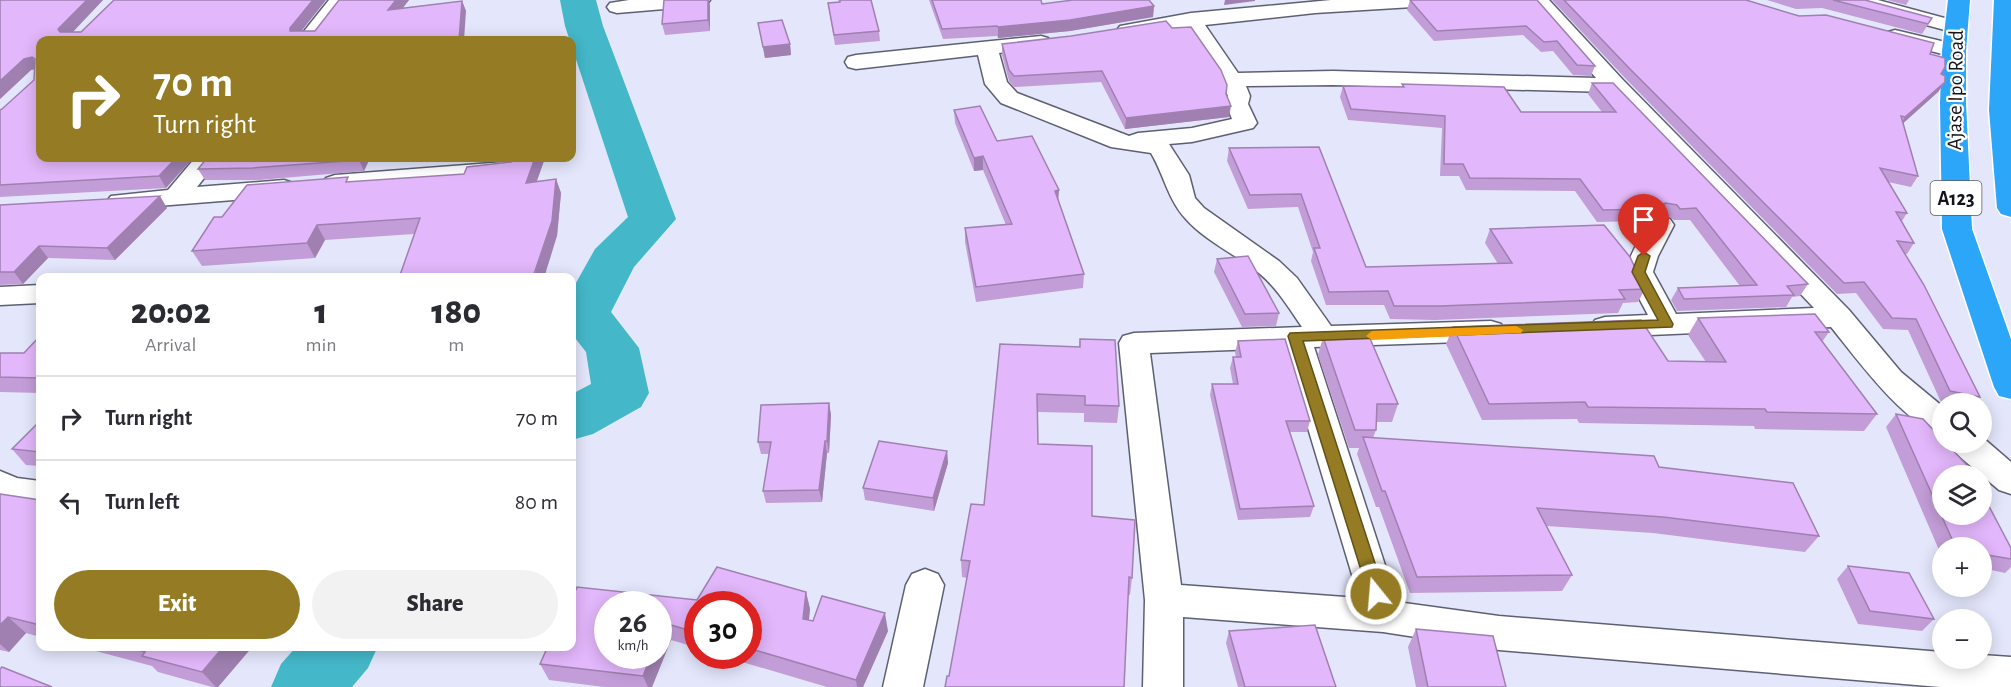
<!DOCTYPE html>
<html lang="en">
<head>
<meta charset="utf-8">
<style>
	:root { --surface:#fff; --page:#f2f2f3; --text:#2b2b33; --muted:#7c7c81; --line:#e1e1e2; --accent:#957c24 }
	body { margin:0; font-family:"Alegreya Sans",sans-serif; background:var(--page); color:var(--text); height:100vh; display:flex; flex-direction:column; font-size:22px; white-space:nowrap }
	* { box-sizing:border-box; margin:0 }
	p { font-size:20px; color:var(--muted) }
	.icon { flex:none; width:33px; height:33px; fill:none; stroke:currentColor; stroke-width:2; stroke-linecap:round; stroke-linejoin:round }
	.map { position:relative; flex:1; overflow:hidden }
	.sheet { position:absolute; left:36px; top:273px; width:540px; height:378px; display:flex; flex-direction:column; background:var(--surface); border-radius:12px; box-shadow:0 3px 15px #0003 }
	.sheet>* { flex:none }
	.hud { position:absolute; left:36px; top:36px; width:540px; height:126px; border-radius:12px; box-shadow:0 3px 15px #0003; background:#957c24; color:#fff; overflow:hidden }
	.controls { position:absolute; left:1932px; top:393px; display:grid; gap:12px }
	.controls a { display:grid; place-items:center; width:60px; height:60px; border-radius:50%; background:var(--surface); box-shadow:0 3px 15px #0003; font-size:30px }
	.speed { position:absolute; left:594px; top:591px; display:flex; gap:12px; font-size:30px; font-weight:700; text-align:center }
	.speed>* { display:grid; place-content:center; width:78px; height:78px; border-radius:50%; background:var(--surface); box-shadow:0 3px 15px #0003; line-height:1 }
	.speed small { font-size:15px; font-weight:400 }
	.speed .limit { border:9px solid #d22; background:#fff; color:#111 }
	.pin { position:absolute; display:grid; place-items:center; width:51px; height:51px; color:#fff; margin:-62px -26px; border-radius:50% 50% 50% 0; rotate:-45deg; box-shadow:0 0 6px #0007 }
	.pin .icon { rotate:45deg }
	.me { position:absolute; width:66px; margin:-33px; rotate:343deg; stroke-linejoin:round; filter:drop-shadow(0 0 4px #0008) }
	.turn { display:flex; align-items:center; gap:21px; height:126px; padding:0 18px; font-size:27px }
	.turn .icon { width:78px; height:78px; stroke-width:2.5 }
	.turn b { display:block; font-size:42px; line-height:51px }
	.eta { display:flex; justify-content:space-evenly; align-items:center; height:102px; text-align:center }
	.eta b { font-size:36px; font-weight:800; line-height:42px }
	.action { display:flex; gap:12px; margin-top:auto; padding:12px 18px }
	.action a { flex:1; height:69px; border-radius:36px; background:var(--accent); color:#fff; font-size:24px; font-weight:800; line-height:69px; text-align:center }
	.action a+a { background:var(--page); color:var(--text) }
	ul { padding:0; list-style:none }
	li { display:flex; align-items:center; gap:18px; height:84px; padding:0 18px; border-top:2px solid var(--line) }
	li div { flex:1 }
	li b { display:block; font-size:22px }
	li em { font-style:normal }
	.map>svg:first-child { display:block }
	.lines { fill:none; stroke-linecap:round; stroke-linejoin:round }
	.river { fill:#44b8c9; fill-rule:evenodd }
	.street-casing { stroke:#5d6072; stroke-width:3 }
	.highway-casing { stroke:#fff; stroke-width:3 }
	.street { fill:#fff; fill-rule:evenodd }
	.highway { fill:#2ca6f8; fill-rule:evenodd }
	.wall { fill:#c39dd8 }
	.shaded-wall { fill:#9f80b0 }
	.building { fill:#e3b7fb; stroke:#9f80b0; stroke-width:1.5 }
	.route { fill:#957c24; stroke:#615117; stroke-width:1.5 }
	.slow { fill:#f59e0b }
	.labels { text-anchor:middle; stroke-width:4.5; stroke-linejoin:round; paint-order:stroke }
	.shield { fill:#fff; stroke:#5a5a5f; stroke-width:1.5 }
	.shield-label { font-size:20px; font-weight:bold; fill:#13141b }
	.street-label { font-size:21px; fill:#13141b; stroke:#fff }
</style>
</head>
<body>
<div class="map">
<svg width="2011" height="687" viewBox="0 0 2011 687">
	<rect width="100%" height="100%" fill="#e4e7fc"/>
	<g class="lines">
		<g class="river">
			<path d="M560,0H596L603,26L676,219L634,267L611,312L639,348L649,393L641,407L593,434L572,440V394L591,384L586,352L572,334V290L595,249L628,217L565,26Z"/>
			<path d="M297,646H378L368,668L352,687H271L281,664Z"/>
		</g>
		<g class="street-casing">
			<g id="street">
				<path d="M329,0H349L318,40H297Z"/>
				<path d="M629,0H710L707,4L700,6L617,13L610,11L607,7L610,3Z"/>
				<path d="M1331,0H1439L1436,4L1429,6L1315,13L1205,25L1238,73L1333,71L1596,78L1528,0H1549L1623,80L1849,310L1901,372L1942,406V435C1903,423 1857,359 1831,327L1605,337L1595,334L1590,327L1595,320L1605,317L1648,315L1625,272C1631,253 1640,236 1652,219L1661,217L1670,219L1674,225L1658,256L1653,272L1676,314L1814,308L1609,92L1333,85L1246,86L1250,96L1248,104L1257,123L1253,128L1192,142L1169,144L1189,175L1195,198L1204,208L1279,261L1297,278L1331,326L1491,321L1501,324L1506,331L1501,338L1491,341L1314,347L1397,602L1499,616L1942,652V658H1982V655L2011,657V687H1940L1499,650L1383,632L1183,617V687H1143L1145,600L1119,343L1123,336L1134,333L1302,327C1289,308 1277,288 1259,273C1235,254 1205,241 1185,218C1168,199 1164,175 1151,153L1111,147L1001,103L985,84L978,55L856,69L848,67L845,62L848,57L856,55L1041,36L1048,38L1052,42L1048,46L999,53L1007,82L1017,93L1129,136L1138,133L1192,128L1232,119L1226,104L1228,96L1221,80L1186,27L1127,36L1120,34L1117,30L1120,26L1191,13ZM1284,348L1359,598L1181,585L1150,353Z"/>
				<path d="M1845,0H1878L1963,23L1966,27L1963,31L1956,33L1848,4Z"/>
				<path d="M1895,30L1962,46L1965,51L1962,56L1954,57L1888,40L1885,36L1888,32Z"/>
				<path d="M195,158H220L197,187L284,180L293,183L297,188L293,193L284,196L120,209L111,206L107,201L111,196L168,190Z"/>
				<path d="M505,162L514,164L517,169L514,174L335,191L326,188L322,183L326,178L335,175Z"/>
				<path d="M40,285V303L0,305V287Z"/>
				<path d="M1982,437L2011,462V494L1999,490L1953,451L1949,442H1982Z"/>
				<path d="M0,471L17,478L40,481V507L0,501Z"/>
				<path d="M925,569L938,574L944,585L923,687H883L906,585L912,574Z"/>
			</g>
		</g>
		<g class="highway-casing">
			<g id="highway">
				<path d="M1948,0H1970L1966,51V103L1972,229L2011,339V399L1999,396L1994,387L1942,229L1940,103L1942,51Z"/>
				<path d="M1994,0H2011V217L2001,214L1997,208L1989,110Z"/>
			</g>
		</g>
		<use href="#street" class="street"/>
		<use href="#highway" class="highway"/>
	</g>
	<g class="wall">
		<path d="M0,0H103L73,32H81L114,0H326L301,31H315L339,0H409L402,8L462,1L466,11L40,158H193L166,188L0,197V110L2,109L34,80L35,69L31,70L0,99Z"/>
		<path d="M838,0H871L879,31L880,41L835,45L828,3L839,2Z"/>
		<path d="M929,0H1041L1042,4L1154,6L1153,17L1070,31L998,38L997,36L943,39Z"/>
		<path d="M1410,0H1537L1595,66L1591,76L1573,75L1553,51L1541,52L1523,35L1434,41L1407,10Z"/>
		<path d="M1552,0H1746L1930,54L1945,82L1938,92L1903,123L1918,176L1911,187L1888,182L1907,213L1902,221L1914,243L1907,254H1905L1980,397L1974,404H1948L1941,402L1908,330L1883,329L1856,293L1837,294L1625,78Z"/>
		<path d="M1767,0H1865L1932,18L1922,34L1822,8L1796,9Z"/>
		<path d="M1887,0H1909L1906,5Z"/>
		<path d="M710,6V31L665,35L662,24Z"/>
		<path d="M758,23L790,44L791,55L765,58Z"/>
		<path d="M1002,44L1226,94L1229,117L1125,129L1101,82L1014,87L1009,81L1002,55Z"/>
		<path d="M1592,83L1808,284L1800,296L1792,297L1786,307L1677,311L1671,300L1678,288L1740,286L1690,220H1674L1670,217L1661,215L1652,217L1648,221L1597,222L1575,191L1466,190L1459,176H1440L1442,128L1348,120L1340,97L1343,86L1402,87V84L1521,112H1602L1588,94Z"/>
		<path d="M954,110L997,141L1058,201L1084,274L1083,288L976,302L965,242V228L1006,225L983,170L974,171L955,123Z"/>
		<path d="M1319,147L1366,267L1498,264L1485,243L1490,229L1645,289L1638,302L1623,303L1618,313L1435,320L1390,319L1384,305H1326L1311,261L1313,252L1298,207L1248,209L1227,161L1229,148Z"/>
		<path d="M370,158L364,171L259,180H205L198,169Z"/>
		<path d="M480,158H545L537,181L556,179L561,193L557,236L414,234L325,240L315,258L202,266L192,251L222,217L351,182L464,174L512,161L507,160L481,162Z"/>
		<path d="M0,205L167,208L115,260L48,258L23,284L0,285Z"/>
		<path d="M1217,259L1279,313L1276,326L1242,327L1214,272Z"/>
		<path d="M1698,318L1829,332L1822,342L1877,414L1864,431L1755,429L1754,426L1579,423L1577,419L1482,420L1446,344L1453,327L1668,361L1706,362L1688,335Z"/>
		<path d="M40,336V393L0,392V353H24Z"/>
		<path d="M1323,337L1398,404L1392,422H1376V430L1373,438L1659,467L1819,536L1805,552L1653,533L1546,526L1572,575L1562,591L1410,593L1379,507H1376L1357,454L1359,448H1349L1318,355Z"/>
		<path d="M1080,339L1119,406L1117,423L1084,422V413L1037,412L1038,444L1092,516L1132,578L1130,595H1128L949,676L967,578L962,577L961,560L984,505L1000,344L1079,347Z"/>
		<path d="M1238,341L1310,421L1307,432H1290L1314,506L1310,517L1238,520L1210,395L1212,384H1233L1230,368L1233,357H1236L1235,352Z"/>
		<path d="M829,403L831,415L829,453H827L822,502L766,503L763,491L769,454H761L758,442Z"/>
		<path d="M1896,414L2011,548V567L2005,573L1982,568V548H1942V557L1886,427Z"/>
		<path d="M40,421V466L26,465L12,449Z"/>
		<path d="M947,451L948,463L934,511L865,500L863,488Z"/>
		<path d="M0,494L40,500V637L26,633L9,652L0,650Z"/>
		<path d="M1848,566L1934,619L1922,631L1858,624L1837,579Z"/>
		<path d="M806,592L810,609L809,620L888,631L863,687H827L722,656H748V604H698V648L671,640L652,687H604L549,680L540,664L697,600Z"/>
		<path d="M1416,629L1506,687H1416L1408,647Z"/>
		<path d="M1229,631L1336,687H1238L1226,643Z"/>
		<path d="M77,646H253L218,687H212L158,672L152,666Z"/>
	</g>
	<g class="shaded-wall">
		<path d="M87,0H103L65,40L58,29Z"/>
		<path d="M313,0H326L295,39L290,31V28Z"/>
		<path d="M396,0H409L393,21L388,10Z"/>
		<path d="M708,0H709L710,6V31L708,20Z"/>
		<path d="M1225,0H1255V1L1224,5Z"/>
		<path d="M462,1L466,11L464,40H459Z"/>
		<path d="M1154,6L1153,17L1070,31L998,38V27Z"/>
		<path d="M790,44L791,55L765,58L763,47Z"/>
		<path d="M32,57L39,68L31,70L0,99V81L24,59Z"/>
		<path d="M1945,82L1938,92L1899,127L1905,117Z"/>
		<path d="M1231,106L1229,117L1125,129L1126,118Z"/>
		<path d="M983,156V170L974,171V158Z"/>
		<path d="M176,158H193L166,188L159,176Z"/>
		<path d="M360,158H370L364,171L359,160Z"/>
		<path d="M535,158H545L531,197L526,183Z"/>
		<path d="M556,179L561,193L557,236L544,278H534Z"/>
		<path d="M1059,190L1058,204L1055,191Z"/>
		<path d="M160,196L167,208L115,260L107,248Z"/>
		<path d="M1666,203L1661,215L1652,217L1648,221L1654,209L1657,205Z"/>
		<path d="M317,225L325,240L315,258L307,243Z"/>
		<path d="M39,246L48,258L23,284L14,272Z"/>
		<path d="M829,403L831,415L829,453L827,441Z"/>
		<path d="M825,441L827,453L822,502L819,490Z"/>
		<path d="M947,451L948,463L934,511L933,498Z"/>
		<path d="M806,592L810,609L807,636L803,619Z"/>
		<path d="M885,613L888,631L863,687H857L856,680Z"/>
		<path d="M8,617L26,633L9,652L0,644V625Z"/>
		<path d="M664,623L671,640L652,687H648L643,676L651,656H658V637Z"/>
		<path d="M224,646H253L218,687H216L202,672Z"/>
	</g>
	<g class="building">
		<path d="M0,0H87L58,29L60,32H81L114,0H313L290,28V31H315L339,0H396L388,10L462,1L459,40H40V158H176L159,176L0,185V110L2,109L34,80L35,59L32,57L24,59L0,81Z"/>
		<path d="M664,0H708V20L662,24Z"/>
		<path d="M840,0H871L879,31L834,35L828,3L840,2Z"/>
		<path d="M932,0H1041L1042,4L1073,0H1149L1154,6L1070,20L998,27L997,26L942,29Z"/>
		<path d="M1410,0H1537L1595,66L1577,65L1557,41L1544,42L1526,26L1437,31Z"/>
		<path d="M1564,0H1746L1799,16L1826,15L1934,43L1930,54L1945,58V67L1941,74L1945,76V82L1905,117L1901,116L1918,176L1880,168L1907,213L1896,212L1914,243L1897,241L1924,285L1980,397L1950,391L1916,319L1892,318L1864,282L1844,283L1629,68Z"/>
		<path d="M1833,0H1865L1932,18L1928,24Z"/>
		<path d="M782,20L790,44L763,47L758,23Z"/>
		<path d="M1166,21L1172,28L1191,27L1221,70L1227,85L1226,94L1231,106L1126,118L1102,71L1014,76L1009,70L1002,44L1071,36Z"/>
		<path d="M1592,83H1613L1808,284L1787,286L1794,295L1684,299L1678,288L1757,285L1696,208L1680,209L1677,205L1666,203L1657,205L1654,209L1603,210L1580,179L1470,178L1463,164H1444L1445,116L1351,109L1343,86L1404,87L1402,84L1504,87L1521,112H1616Z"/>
		<path d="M980,106L997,141L1032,136L1059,190L1055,191L1084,274L976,287L965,228L1012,224L983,156L974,158L954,110Z"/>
		<path d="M1319,147L1366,267L1512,263L1490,229L1604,225L1630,257L1645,289L1619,290L1625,299L1440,306H1394L1388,291L1329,292L1314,248H1320L1301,194L1250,195L1229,148Z"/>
		<path d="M207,158H360L359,160L252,168L198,169Z"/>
		<path d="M513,158H535L526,183L556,179L552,221L533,277H536V278H399L420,218L317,225L307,243L192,251L214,217H222L247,185L348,177L346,182L464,174L467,167L511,162Z"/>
		<path d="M160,196L107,248L39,246L14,272H0V205Z"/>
		<path d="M1248,256L1279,313L1245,314L1217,259Z"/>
		<path d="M1815,314L1829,332H1815L1877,414L1767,412L1765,409L1588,407L1585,402L1489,404L1453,327L1641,320L1668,361L1726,362L1698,318Z"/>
		<path d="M40,336V378L0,377V353H24Z"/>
		<path d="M1369,336L1398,404H1377L1376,430H1355L1323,337Z"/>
		<path d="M1080,339L1115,340L1119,406L1085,405V396L1037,394L1038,444L1092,446V516L1135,520L1132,578L1129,577L1124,687H945L947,676H949L970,561L961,560L971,504L984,505L1000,344L1080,347Z"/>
		<path d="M1285,339L1310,421H1286L1314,506L1240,509L1212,384H1238L1233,357H1241L1238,341Z"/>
		<path d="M829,403L827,441H825L819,490L763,491L771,442H758L761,405Z"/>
		<path d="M1896,414L1923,419L1942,439V442H1945L1966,464L1972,476H1942V514H1982V493L2011,548V559L1982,554V548H1956Z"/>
		<path d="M40,421V452L12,449Z"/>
		<path d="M1363,437L1654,456L1659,467L1793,483L1819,536L1663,517L1537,508L1572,575L1417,577L1385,491H1382Z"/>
		<path d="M879,441L947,451L933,498L863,488Z"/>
		<path d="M0,494L40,500V625L8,617L0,625Z"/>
		<path d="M1848,566L1909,573L1934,619L1870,611Z"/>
		<path d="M717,567L806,592L803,619L813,621L822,596L885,613L856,680L748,648V604H698V633L664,623L658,637V604H608V656H651L643,676L540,664L548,646H572V599L577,587L697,600Z"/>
		<path d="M1315,625L1336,687H1245L1229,631Z"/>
		<path d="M1416,629L1493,636L1506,687H1428Z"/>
		<path d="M124,646H224L202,672L142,656L145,652Z"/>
		<path d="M2,667L52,687H0V669Z"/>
	</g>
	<path class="route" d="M1644,252L1650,256L1645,272L1673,324L1672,327L1303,341L1385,594L1382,599L1376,601L1370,599L1288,336L1290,333L1658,320L1632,272L1638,256Z"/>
	<path class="slow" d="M1516,326L1523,330L1521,333L1372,340L1366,336L1372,331Z"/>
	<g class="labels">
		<rect class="shield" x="1930.5" y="181" width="51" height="34" rx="4.5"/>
		<g class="shield-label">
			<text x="1956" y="205">A123</text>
		</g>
		<g class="street-label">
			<text transform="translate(1955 90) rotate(-89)" y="7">Ajase Ipo Road</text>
		</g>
	</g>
</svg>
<div class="controls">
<a><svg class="icon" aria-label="search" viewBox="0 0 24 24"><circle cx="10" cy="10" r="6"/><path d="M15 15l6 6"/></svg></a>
<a><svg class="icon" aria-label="layers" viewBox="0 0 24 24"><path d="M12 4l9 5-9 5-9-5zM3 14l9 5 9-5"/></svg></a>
<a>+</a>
<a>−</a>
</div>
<div class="speed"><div>26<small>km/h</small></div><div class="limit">30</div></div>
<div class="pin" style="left:1644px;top:256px;background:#d93025"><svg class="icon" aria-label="arrive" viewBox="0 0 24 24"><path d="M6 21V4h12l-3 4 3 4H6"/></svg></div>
<svg class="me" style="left:1376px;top:594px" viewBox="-20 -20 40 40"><circle r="17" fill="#957c24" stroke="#fff" stroke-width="3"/><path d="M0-11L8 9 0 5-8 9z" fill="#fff"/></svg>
<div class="hud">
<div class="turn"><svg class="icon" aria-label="right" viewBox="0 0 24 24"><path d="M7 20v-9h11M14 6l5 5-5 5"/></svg><div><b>70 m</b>Turn right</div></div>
</div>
<section class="sheet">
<div class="eta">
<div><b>20:02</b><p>Arrival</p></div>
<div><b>1</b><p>min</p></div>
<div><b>180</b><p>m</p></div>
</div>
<ul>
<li><svg class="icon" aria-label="right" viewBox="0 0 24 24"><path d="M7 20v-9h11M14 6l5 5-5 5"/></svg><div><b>Turn right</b></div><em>70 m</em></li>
<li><svg class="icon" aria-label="left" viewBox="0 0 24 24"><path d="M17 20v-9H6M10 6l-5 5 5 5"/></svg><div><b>Turn left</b></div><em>80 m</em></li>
</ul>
<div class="action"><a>Exit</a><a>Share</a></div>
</section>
</div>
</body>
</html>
